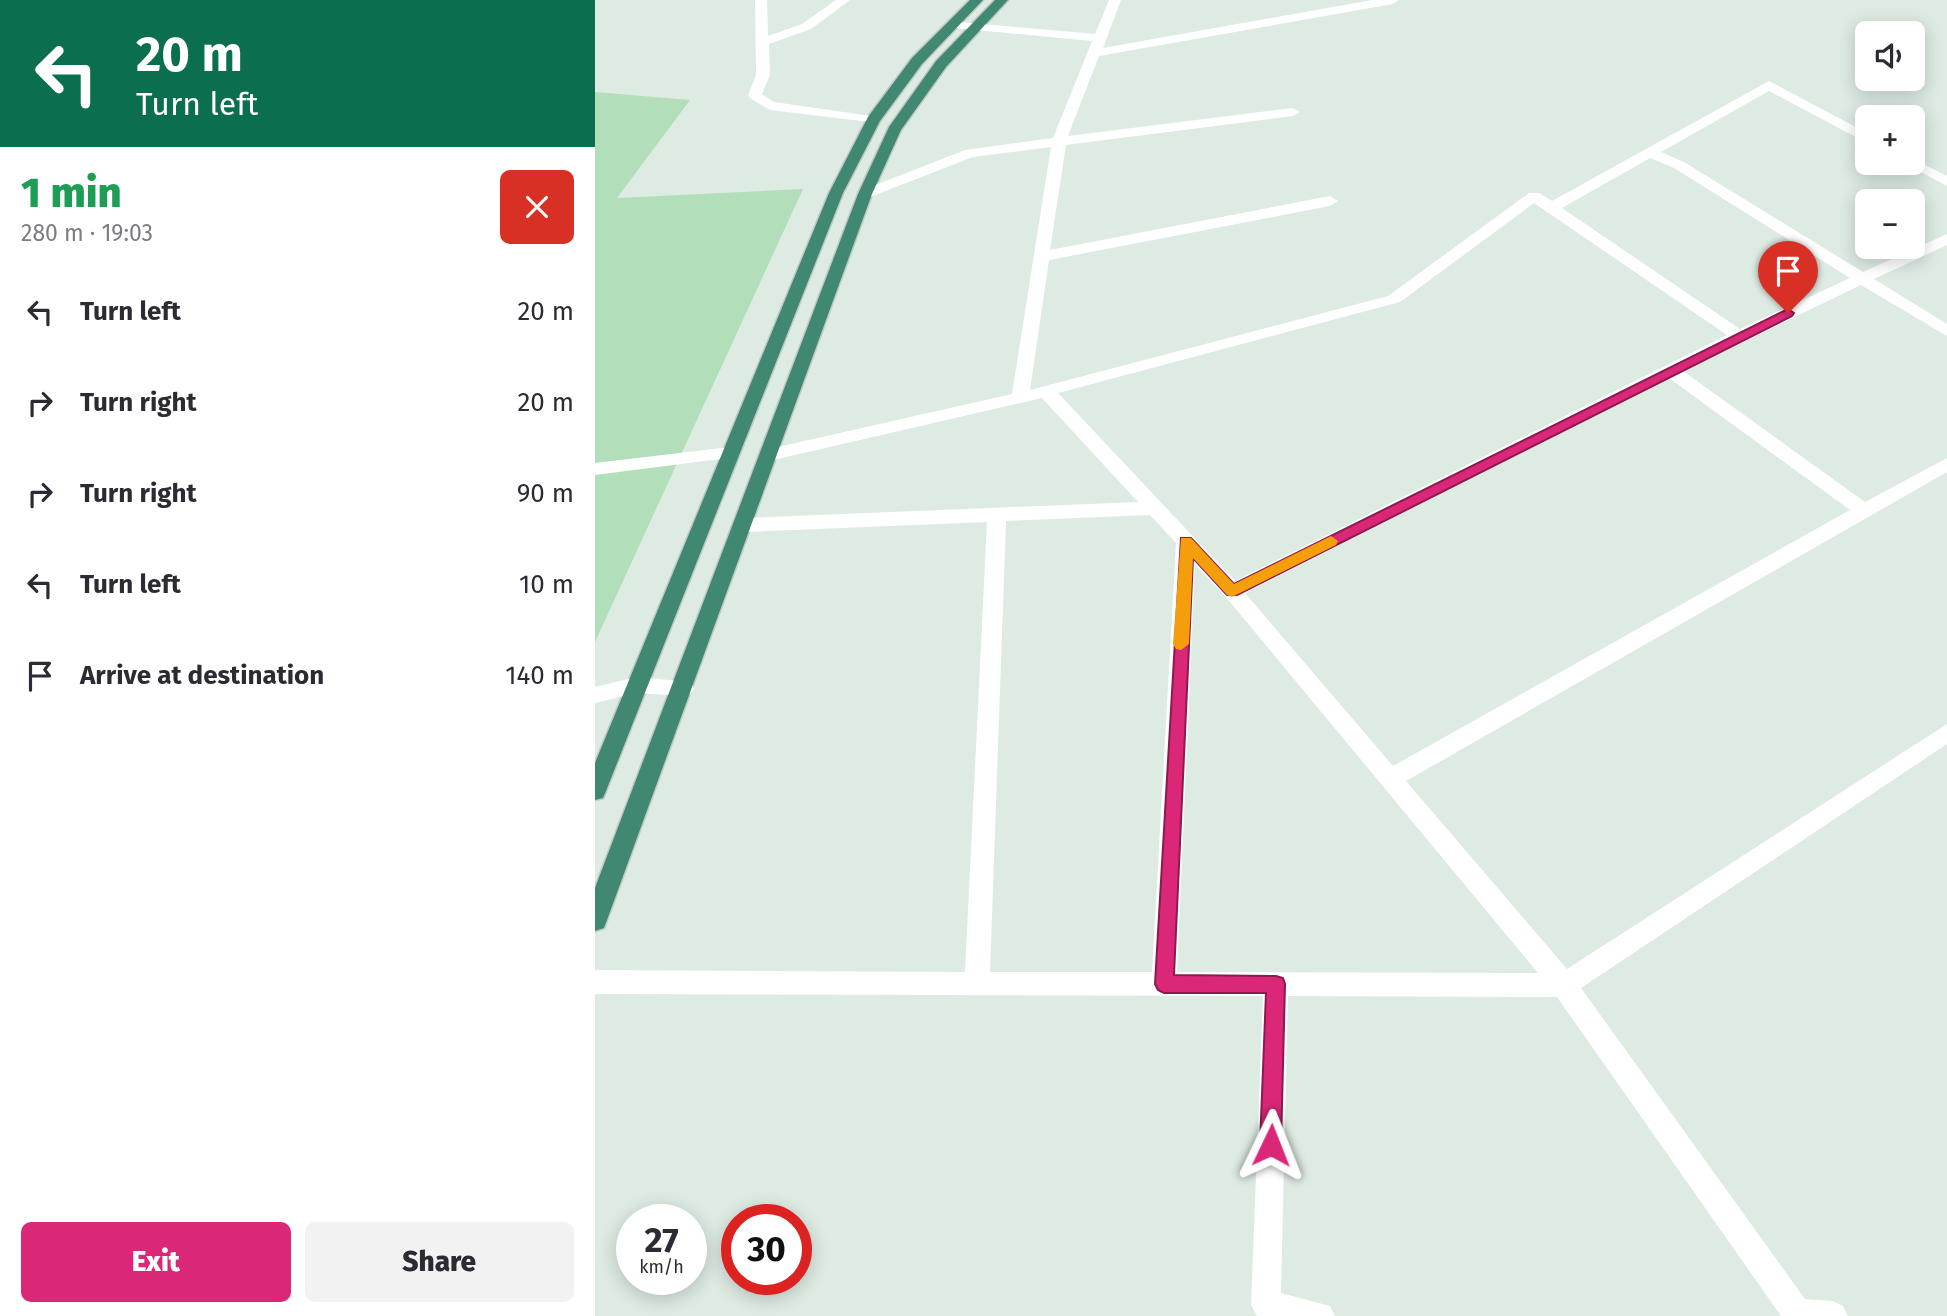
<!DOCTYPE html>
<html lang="en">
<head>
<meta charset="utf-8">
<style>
	:root { --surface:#fff; --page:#f2f2f3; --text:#2b2b33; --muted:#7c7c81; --accent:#db2777 }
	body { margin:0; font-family:"Fira Sans",sans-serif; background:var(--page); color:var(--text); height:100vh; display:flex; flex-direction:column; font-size:26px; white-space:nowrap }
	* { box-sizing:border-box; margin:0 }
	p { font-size:23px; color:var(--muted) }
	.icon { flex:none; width:38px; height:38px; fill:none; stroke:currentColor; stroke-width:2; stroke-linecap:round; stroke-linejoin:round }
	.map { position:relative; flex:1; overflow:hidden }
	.drawer { display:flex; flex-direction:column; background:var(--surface); width:595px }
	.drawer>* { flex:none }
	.guide { background:#0b6e4f; color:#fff; overflow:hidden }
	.fabs { position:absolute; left:1260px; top:21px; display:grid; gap:14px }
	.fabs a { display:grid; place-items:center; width:70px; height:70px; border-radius:10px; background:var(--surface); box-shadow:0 4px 18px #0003; font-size:35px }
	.speed { position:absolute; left:21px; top:1204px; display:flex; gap:14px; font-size:35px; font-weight:700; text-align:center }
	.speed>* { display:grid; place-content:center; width:91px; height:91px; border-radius:50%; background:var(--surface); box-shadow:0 4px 18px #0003; line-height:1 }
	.speed small { font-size:18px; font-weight:400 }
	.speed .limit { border:10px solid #d22; background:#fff; color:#111 }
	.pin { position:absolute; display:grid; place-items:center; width:60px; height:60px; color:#fff; margin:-72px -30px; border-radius:50% 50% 50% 0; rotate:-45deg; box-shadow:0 0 7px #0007 }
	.pin .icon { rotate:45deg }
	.me { position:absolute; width:77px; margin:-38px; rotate:2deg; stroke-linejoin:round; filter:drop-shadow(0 0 5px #0008) }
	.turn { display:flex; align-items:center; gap:24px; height:147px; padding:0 21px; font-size:32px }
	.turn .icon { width:91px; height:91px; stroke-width:2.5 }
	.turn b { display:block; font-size:49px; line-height:60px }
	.round { display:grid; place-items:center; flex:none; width:74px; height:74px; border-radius:10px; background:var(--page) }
	.headline { display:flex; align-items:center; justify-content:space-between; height:119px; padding:0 21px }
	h1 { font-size:42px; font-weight:800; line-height:52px; color:#1e9e55 }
	.button { display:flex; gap:14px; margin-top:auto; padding:14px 21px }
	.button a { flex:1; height:80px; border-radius:10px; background:var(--accent); color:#fff; font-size:28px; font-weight:800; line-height:80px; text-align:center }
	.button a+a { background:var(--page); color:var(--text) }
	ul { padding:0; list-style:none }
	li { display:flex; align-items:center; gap:21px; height:91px; padding:0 21px }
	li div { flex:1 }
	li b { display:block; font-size:26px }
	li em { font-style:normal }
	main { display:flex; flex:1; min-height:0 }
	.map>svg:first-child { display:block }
	.green { fill:#b2dfba }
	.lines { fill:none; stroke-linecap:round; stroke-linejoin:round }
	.trunk-casing { stroke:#c0c8c5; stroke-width:3 }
	.minor { fill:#fff; fill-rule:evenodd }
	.trunk { fill:#408871; fill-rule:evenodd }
	.route { fill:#db2777; stroke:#8e194d; stroke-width:2 }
	.slow { fill:#f59e0b }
</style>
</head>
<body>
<main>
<section class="drawer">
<div class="guide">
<div class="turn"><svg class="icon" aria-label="left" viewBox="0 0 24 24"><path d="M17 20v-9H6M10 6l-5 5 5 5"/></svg><div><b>20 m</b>Turn left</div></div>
</div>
<div class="headline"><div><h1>1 min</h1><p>280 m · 19:03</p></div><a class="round" style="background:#d93025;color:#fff"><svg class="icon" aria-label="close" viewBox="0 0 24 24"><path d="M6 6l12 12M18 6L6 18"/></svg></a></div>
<ul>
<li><svg class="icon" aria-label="left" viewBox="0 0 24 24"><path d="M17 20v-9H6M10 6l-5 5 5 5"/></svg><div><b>Turn left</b></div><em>20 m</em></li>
<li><svg class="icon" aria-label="right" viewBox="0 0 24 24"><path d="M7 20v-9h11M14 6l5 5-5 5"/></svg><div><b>Turn right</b></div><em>20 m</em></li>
<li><svg class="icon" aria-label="right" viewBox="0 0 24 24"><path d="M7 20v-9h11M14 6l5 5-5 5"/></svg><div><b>Turn right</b></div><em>90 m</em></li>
<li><svg class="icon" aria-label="left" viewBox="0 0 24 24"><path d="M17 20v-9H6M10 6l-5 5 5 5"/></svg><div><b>Turn left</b></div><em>10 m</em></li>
<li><svg class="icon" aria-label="arrive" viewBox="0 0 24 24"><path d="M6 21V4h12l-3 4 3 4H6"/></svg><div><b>Arrive at destination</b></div><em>140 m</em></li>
</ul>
<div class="button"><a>Exit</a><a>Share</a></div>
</section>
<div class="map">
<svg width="1352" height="1316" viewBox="0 0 1352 1316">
	<rect width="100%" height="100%" fill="#ddebe3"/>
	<path class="green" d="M0,92L95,100L22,198L208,189L0,642Z"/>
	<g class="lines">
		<g class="trunk-casing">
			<g id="trunk">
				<path d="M375,0H388L327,64L285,121L248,193L11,791L8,798L0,800V763L234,193L273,117L317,58Z"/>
				<path d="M400,0H413L351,67L306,130L277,194L12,920L9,928L0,931V888L263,194L294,127L341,61Z"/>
			</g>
		</g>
		<g class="minor">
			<path d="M160,0H172L173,36L207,24L241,0H255L216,29L174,44L175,75L167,94L179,102L283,117V123L175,110L155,98L153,95L161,75Z"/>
			<path d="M514,0H526L508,48L777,0H804L798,4L504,56L473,136L698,108L705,112L698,116L471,145L455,250L735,196L743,201L735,206L454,260L435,390L793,296L934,193H944L957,201L1174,81L1272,133V143L1174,91L1066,152L1089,162L1268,272L1352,234V245L1279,279L1352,324V336L1266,285L1088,371L1270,502L1352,458V472L811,781L972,969L1352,724V744L986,988L1210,1299L1238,1301L1248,1306L1253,1316H1186L962,997L693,996L686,1293L735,1306L740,1316H662L656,1305L668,996L0,994V970L370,972L392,522L148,532L141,530L138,525L141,520L148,518L543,502L447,398L174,461L168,459L165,455L168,451L174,449L417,394L456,147L378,157L275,197H265L263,194L265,191L370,150L458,138L497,41L359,28L353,24L354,21L500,34ZM1055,158L1079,168L1255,278L1145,329L967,208ZM939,203L1132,335L640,581L463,393L805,302ZM1074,378L1255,510L798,766L650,593ZM555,515L581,543L557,972H395L411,521ZM600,564L630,596L943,973L582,972Z"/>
			<path d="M1318,159L1352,176V186L1309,163H1318Z"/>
			<path d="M135,447L141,449L144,453L141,457L0,475V463Z"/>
			<path d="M41,677L96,682L99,688L96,694L88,696L41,693L0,703V687Z"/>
		</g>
		<use href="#trunk" class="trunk"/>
	</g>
	<path class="route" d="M1193,309L1199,313L1197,316L642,595H632L598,558L579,975L681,976L688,978L690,984L686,1145L683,1152L676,1155L668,1152L665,1145L671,993H569L563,990L560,984L586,538H596L639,584Z"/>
	<path class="slow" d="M736,536L743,541L741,545L637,597L632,595L598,558L594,644L586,650L581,649L578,644L586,538H596L639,584Z"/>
</svg>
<div class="fabs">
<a><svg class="icon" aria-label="sound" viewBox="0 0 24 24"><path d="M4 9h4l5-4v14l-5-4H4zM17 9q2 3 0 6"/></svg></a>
<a>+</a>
<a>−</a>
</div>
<div class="speed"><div>27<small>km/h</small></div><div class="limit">30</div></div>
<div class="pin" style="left:1193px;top:313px;background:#d93025"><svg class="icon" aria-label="arrive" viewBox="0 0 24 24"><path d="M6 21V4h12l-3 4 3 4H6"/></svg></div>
<svg class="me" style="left:676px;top:1145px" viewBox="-20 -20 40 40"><path d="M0-17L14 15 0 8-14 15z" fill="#db2777" stroke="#fff" stroke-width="4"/></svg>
</div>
</main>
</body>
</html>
